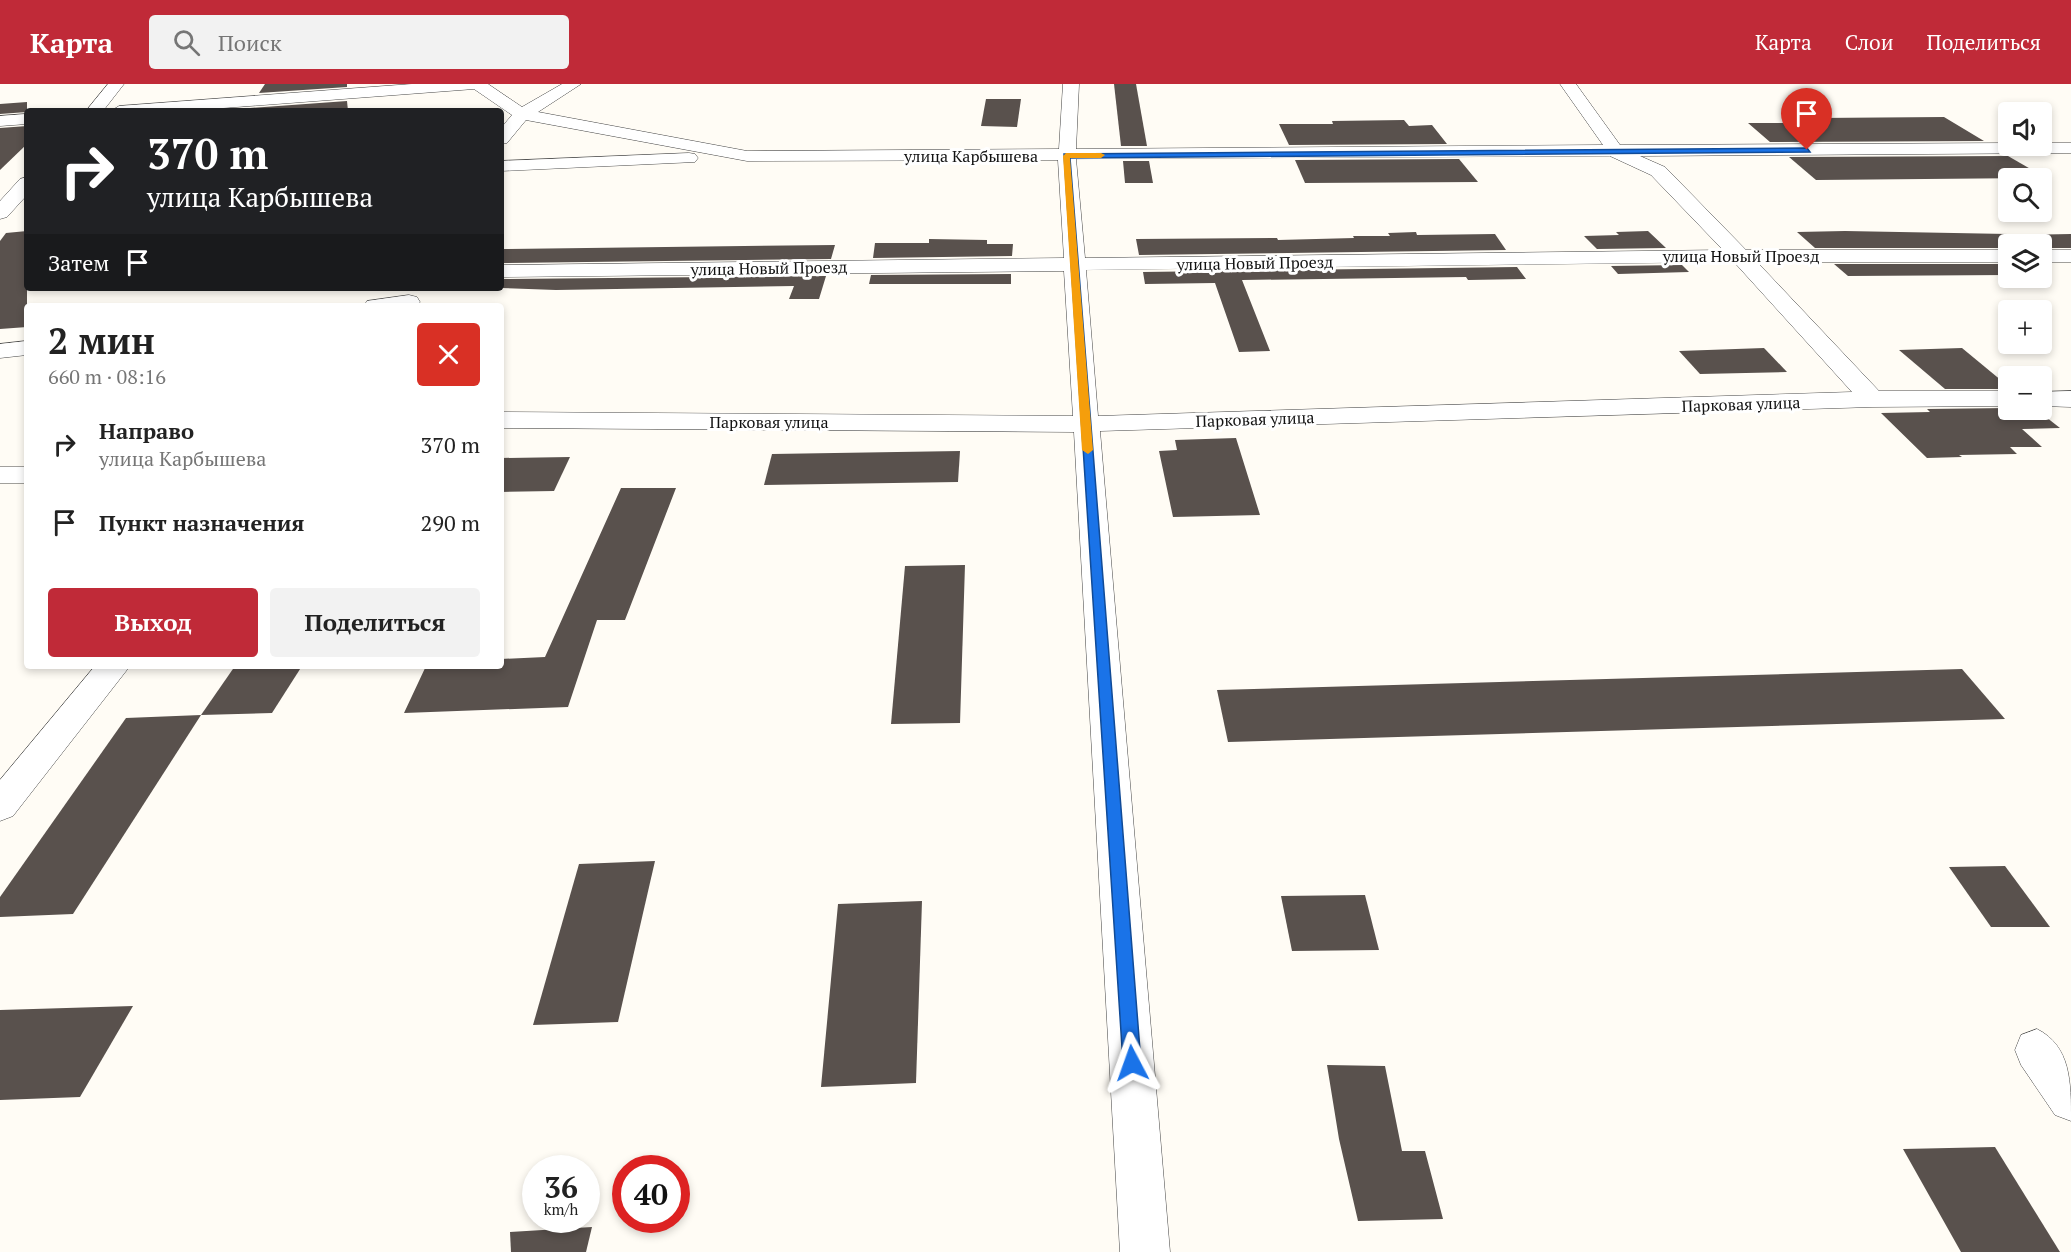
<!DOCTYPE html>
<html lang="ru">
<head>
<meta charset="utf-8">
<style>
	:root { --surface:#fff; --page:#f2f2f2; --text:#222; --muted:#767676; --accent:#c02a38 }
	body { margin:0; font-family:"PT Serif",serif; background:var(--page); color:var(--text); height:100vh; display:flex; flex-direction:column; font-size:22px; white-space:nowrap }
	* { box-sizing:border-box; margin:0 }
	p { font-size:20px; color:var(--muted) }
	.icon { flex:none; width:33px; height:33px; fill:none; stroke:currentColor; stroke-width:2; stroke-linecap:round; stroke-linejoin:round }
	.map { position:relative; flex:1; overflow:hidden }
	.panel { position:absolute; left:24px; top:219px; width:480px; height:366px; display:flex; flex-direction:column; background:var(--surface); border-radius:6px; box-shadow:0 3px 9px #0003 }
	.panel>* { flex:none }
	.top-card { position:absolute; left:24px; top:24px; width:480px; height:183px; border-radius:6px; box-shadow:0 3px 9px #0003; background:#202124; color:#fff; overflow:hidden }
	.fabs { position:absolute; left:1998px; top:18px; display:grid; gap:12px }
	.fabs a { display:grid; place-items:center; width:54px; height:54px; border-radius:6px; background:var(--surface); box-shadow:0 3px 9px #0003; font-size:30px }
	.speed { position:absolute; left:522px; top:1071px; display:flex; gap:12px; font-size:30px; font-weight:700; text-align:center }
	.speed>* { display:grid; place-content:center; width:78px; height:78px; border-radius:50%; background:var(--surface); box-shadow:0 3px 9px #0003; line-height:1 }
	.speed small { font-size:15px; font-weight:400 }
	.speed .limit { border:9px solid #d22; background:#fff; color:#111 }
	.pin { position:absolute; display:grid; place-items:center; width:51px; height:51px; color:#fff; margin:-62px -26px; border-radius:50% 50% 50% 0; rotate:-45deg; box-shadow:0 0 6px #0007 }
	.pin .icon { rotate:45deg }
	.me { position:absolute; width:66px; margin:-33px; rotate:356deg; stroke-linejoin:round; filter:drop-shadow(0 0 4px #0008) }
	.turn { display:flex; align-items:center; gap:21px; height:126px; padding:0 24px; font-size:27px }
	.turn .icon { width:78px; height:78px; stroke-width:2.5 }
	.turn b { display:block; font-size:42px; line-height:51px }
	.then { display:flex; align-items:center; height:57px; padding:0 24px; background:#0003; gap:12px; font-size:22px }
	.round { display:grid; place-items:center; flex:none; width:63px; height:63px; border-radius:6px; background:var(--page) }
	.head { display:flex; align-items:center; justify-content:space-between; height:102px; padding:0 24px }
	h1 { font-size:36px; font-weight:700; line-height:45px }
	.primary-button { display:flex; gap:12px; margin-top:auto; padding:12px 24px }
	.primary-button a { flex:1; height:69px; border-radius:6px; background:var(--accent); color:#fff; font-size:24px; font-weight:700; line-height:69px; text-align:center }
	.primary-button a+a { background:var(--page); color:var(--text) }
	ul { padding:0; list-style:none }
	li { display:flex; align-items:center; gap:18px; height:78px; padding:0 24px }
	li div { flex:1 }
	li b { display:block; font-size:22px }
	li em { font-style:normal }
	header { display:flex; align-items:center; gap:36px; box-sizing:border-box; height:84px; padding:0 30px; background:var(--accent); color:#fff }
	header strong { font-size:28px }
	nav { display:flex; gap:33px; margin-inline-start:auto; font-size:21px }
	.search { width:420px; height:54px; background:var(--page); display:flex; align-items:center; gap:15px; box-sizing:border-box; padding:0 21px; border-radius:6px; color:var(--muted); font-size:22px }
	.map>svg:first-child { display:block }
	.building { fill:#59514d }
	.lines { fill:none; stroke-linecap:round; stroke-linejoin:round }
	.minor-casing { stroke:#444; stroke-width:1 }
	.minor { fill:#fff; fill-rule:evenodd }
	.route { fill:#1a73e8; stroke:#114b97; stroke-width:1.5 }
	.slow { fill:#f59e0b }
	.labels { text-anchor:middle; stroke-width:6; stroke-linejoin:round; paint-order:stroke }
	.far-street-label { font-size:16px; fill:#111; stroke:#fff }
</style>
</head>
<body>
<header>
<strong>Карта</strong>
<div class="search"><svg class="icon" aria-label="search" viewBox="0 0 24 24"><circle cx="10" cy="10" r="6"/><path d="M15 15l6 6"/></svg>Поиск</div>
<nav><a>Карта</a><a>Слои</a><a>Поделиться</a></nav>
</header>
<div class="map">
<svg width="2071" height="1168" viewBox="0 0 2071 1168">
	<rect width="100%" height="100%" fill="#fffcf5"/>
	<g class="building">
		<path d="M265,0H347V3L259,9Z"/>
		<path d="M1114,0H1136L1147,62H1121Z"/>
		<path d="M986,15H1021L1017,43L981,42Z"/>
		<path d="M347,17L348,27H249L250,24Z"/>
		<path d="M27,18V28L0,30V20Z"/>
		<path d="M1944,33L1984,57L1770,58L1748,39H1824L1817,34Z"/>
		<path d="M1404,36L1409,42L1432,41L1447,60L1289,61L1279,40H1333L1332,37Z"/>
		<path d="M27,42V60L0,86V44Z"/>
		<path d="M2008,72L2046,94L1816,96L1789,73Z"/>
		<path d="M1459,75L1478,98L1305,99L1295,76Z"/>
		<path d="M1123,77H1149L1153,99H1125Z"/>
		<path d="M27,147V243L0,245V157L6,149Z"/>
		<path d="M1648,147L1666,164L1597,165L1584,152L1619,151L1616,148Z"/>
		<path d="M1845,147L2008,150V164H1815L1797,148Z"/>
		<path d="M1416,148L1417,151L1495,150L1506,166L1139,171L1136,155L1277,154L1278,156L1354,154L1353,152H1390L1388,149Z"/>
		<path d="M2071,150V164H2042V160H2026L2013,151Z"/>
		<path d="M929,155L987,156V160H1013L1012,172L873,174L875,159H929Z"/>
		<path d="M835,161L831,175L501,179V165Z"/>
		<path d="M1834,180H2008V191L1848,192Z"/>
		<path d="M1682,181L1689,188L1618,190L1611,182Z"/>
		<path d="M1517,183L1526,195L1468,196L1466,193L1242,196L1270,267L1239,268L1215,199L1145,200L1143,188Z"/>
		<path d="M1011,190V200H869L871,191Z"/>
		<path d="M826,192L819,215H789L794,202L556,206L501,204V195Z"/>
		<path d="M1764,264L1787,288L1700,290L1679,267Z"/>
		<path d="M1962,264L2008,302V305H1945L1899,266Z"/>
		<path d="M2008,324L2037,326L2060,344L2022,345L2042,363H2010L2017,370L1959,371L1962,373L1927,374L1881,329L1930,328L1927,325Z"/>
		<path d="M1236,354L1260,431L1173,433L1159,367L1177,366L1175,356Z"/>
		<path d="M960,367L958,398L764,401L772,370Z"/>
		<path d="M570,373L554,407L501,408V374Z"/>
		<path d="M621,404H676L625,536H597L568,623L404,629L426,582H501V575L545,573Z"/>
		<path d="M965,481L960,639L891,640L905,482Z"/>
		<path d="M235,582H302L272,629L201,631Z"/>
		<path d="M1962,585L2005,635L1228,658L1217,606Z"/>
		<path d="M201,631L73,830L0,833V813L126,634Z"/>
		<path d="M655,777L618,938L533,941L579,780Z"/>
		<path d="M2005,782L2050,843H1991L1949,783Z"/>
		<path d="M1365,811L1379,866L1292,867L1281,812Z"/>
		<path d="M922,817L916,999L821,1003L838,820Z"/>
		<path d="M133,922L80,1013L0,1016V926Z"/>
		<path d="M1327,981L1385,982L1402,1067H1425L1443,1135L1358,1137L1339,1055Z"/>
		<path d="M1995,1063L2060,1168H1961L1903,1065Z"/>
		<path d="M592,1143L586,1168H511L510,1148Z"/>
	</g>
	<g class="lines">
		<g class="minor-casing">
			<g id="minor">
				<path d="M108,0H124L103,27H86Z"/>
				<path d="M412,0H488L522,23L562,0H581L538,28L747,67L1059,65L1063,0H1079L1076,65L1603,61L1560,0H1576L1620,61L2008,59V62H2042V59H2071V69L1640,72L1665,83L1746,166H2008V178H1757L1879,307H2008V322L1872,323L1100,347L1170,1168H1120L1074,348L501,344V328L1073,332L1064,187L501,193V181L1064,174L1058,76L747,77L526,36L507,59L501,60V44L512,31L474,5L184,27H111L119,22ZM1610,72L1651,91L1723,166L1085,174L1076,75ZM1734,178L1852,308L1098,332L1086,186Z"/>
				<path d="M27,30V40L0,42V32Z"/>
				<path d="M689,69L695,70L698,74L695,78L501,87V77Z"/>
				<path d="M27,93V111L7,133L0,135V117L20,95Z"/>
				<rect x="2042" y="166" width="29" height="12"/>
				<path d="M409,211L417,213L420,218L417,222H364L367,217Z"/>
				<path d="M27,257V271L0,274V260Z"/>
				<path d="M2071,307V323L2042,322V308Z"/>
				<rect x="0" y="383" width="27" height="16"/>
				<path d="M95,582H130L13,732L0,737V696Z"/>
				<path d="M2037,945C2071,962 2071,998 2071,1037L2055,1031L2021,981L2015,966L2021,951Z"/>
			</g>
		</g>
		<use href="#minor" class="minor"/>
	</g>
	<path class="route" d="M1807,64L1810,68L1070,74L1141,979L1138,985L1132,988L1125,985L1123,979L1064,70Z"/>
	<path class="slow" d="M1066,69H1101L1105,71L1101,74H1070L1093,366L1088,370L1082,366L1063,72Z"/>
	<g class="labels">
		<g class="far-street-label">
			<text x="971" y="78">улица Карбышева</text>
			<text x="1741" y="178">улица Новый Проезд</text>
			<text transform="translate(1255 179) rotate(-1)" y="6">улица Новый Проезд</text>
			<text transform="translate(769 184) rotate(-1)" y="6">улица Новый Проезд</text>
			<text transform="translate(1741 320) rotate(-2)" y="6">Парковая улица</text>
			<text transform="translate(1255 335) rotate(-2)" y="6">Парковая улица</text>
			<text x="769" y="344">Парковая улица</text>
		</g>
	</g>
</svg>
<div class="fabs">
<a><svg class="icon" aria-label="sound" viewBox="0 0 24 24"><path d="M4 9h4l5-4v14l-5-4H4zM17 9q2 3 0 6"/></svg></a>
<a><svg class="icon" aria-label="search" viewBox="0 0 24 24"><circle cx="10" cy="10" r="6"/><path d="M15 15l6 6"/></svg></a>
<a><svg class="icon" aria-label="layers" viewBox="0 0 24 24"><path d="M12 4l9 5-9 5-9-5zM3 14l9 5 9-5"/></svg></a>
<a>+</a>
<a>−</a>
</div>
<div class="speed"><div>36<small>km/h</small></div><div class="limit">40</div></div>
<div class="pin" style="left:1807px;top:66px;background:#d93025"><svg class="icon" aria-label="arrive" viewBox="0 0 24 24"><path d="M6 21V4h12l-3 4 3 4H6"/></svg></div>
<svg class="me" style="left:1132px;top:979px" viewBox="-20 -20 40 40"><path d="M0-17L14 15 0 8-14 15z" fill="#1a73e8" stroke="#fff" stroke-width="4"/></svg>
<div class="top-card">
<div class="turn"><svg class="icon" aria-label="right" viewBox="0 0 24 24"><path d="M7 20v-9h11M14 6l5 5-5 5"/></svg><div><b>370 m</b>улица Карбышева</div></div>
<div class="then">Затем<svg class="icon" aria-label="arrive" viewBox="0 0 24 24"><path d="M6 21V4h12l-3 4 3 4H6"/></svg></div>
</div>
<section class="panel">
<div class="head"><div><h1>2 мин</h1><p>660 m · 08:16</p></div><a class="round" style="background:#d93025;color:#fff"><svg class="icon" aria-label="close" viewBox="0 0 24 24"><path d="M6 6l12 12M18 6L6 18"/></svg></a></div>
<ul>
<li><svg class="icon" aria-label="right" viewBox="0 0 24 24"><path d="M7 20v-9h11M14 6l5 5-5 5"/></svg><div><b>Направо</b><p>улица Карбышева</p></div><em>370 m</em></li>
<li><svg class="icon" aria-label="arrive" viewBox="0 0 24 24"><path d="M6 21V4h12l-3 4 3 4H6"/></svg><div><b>Пункт назначения</b></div><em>290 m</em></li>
</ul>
<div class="primary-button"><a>Выход</a><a>Поделиться</a></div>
</section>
</div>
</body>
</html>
